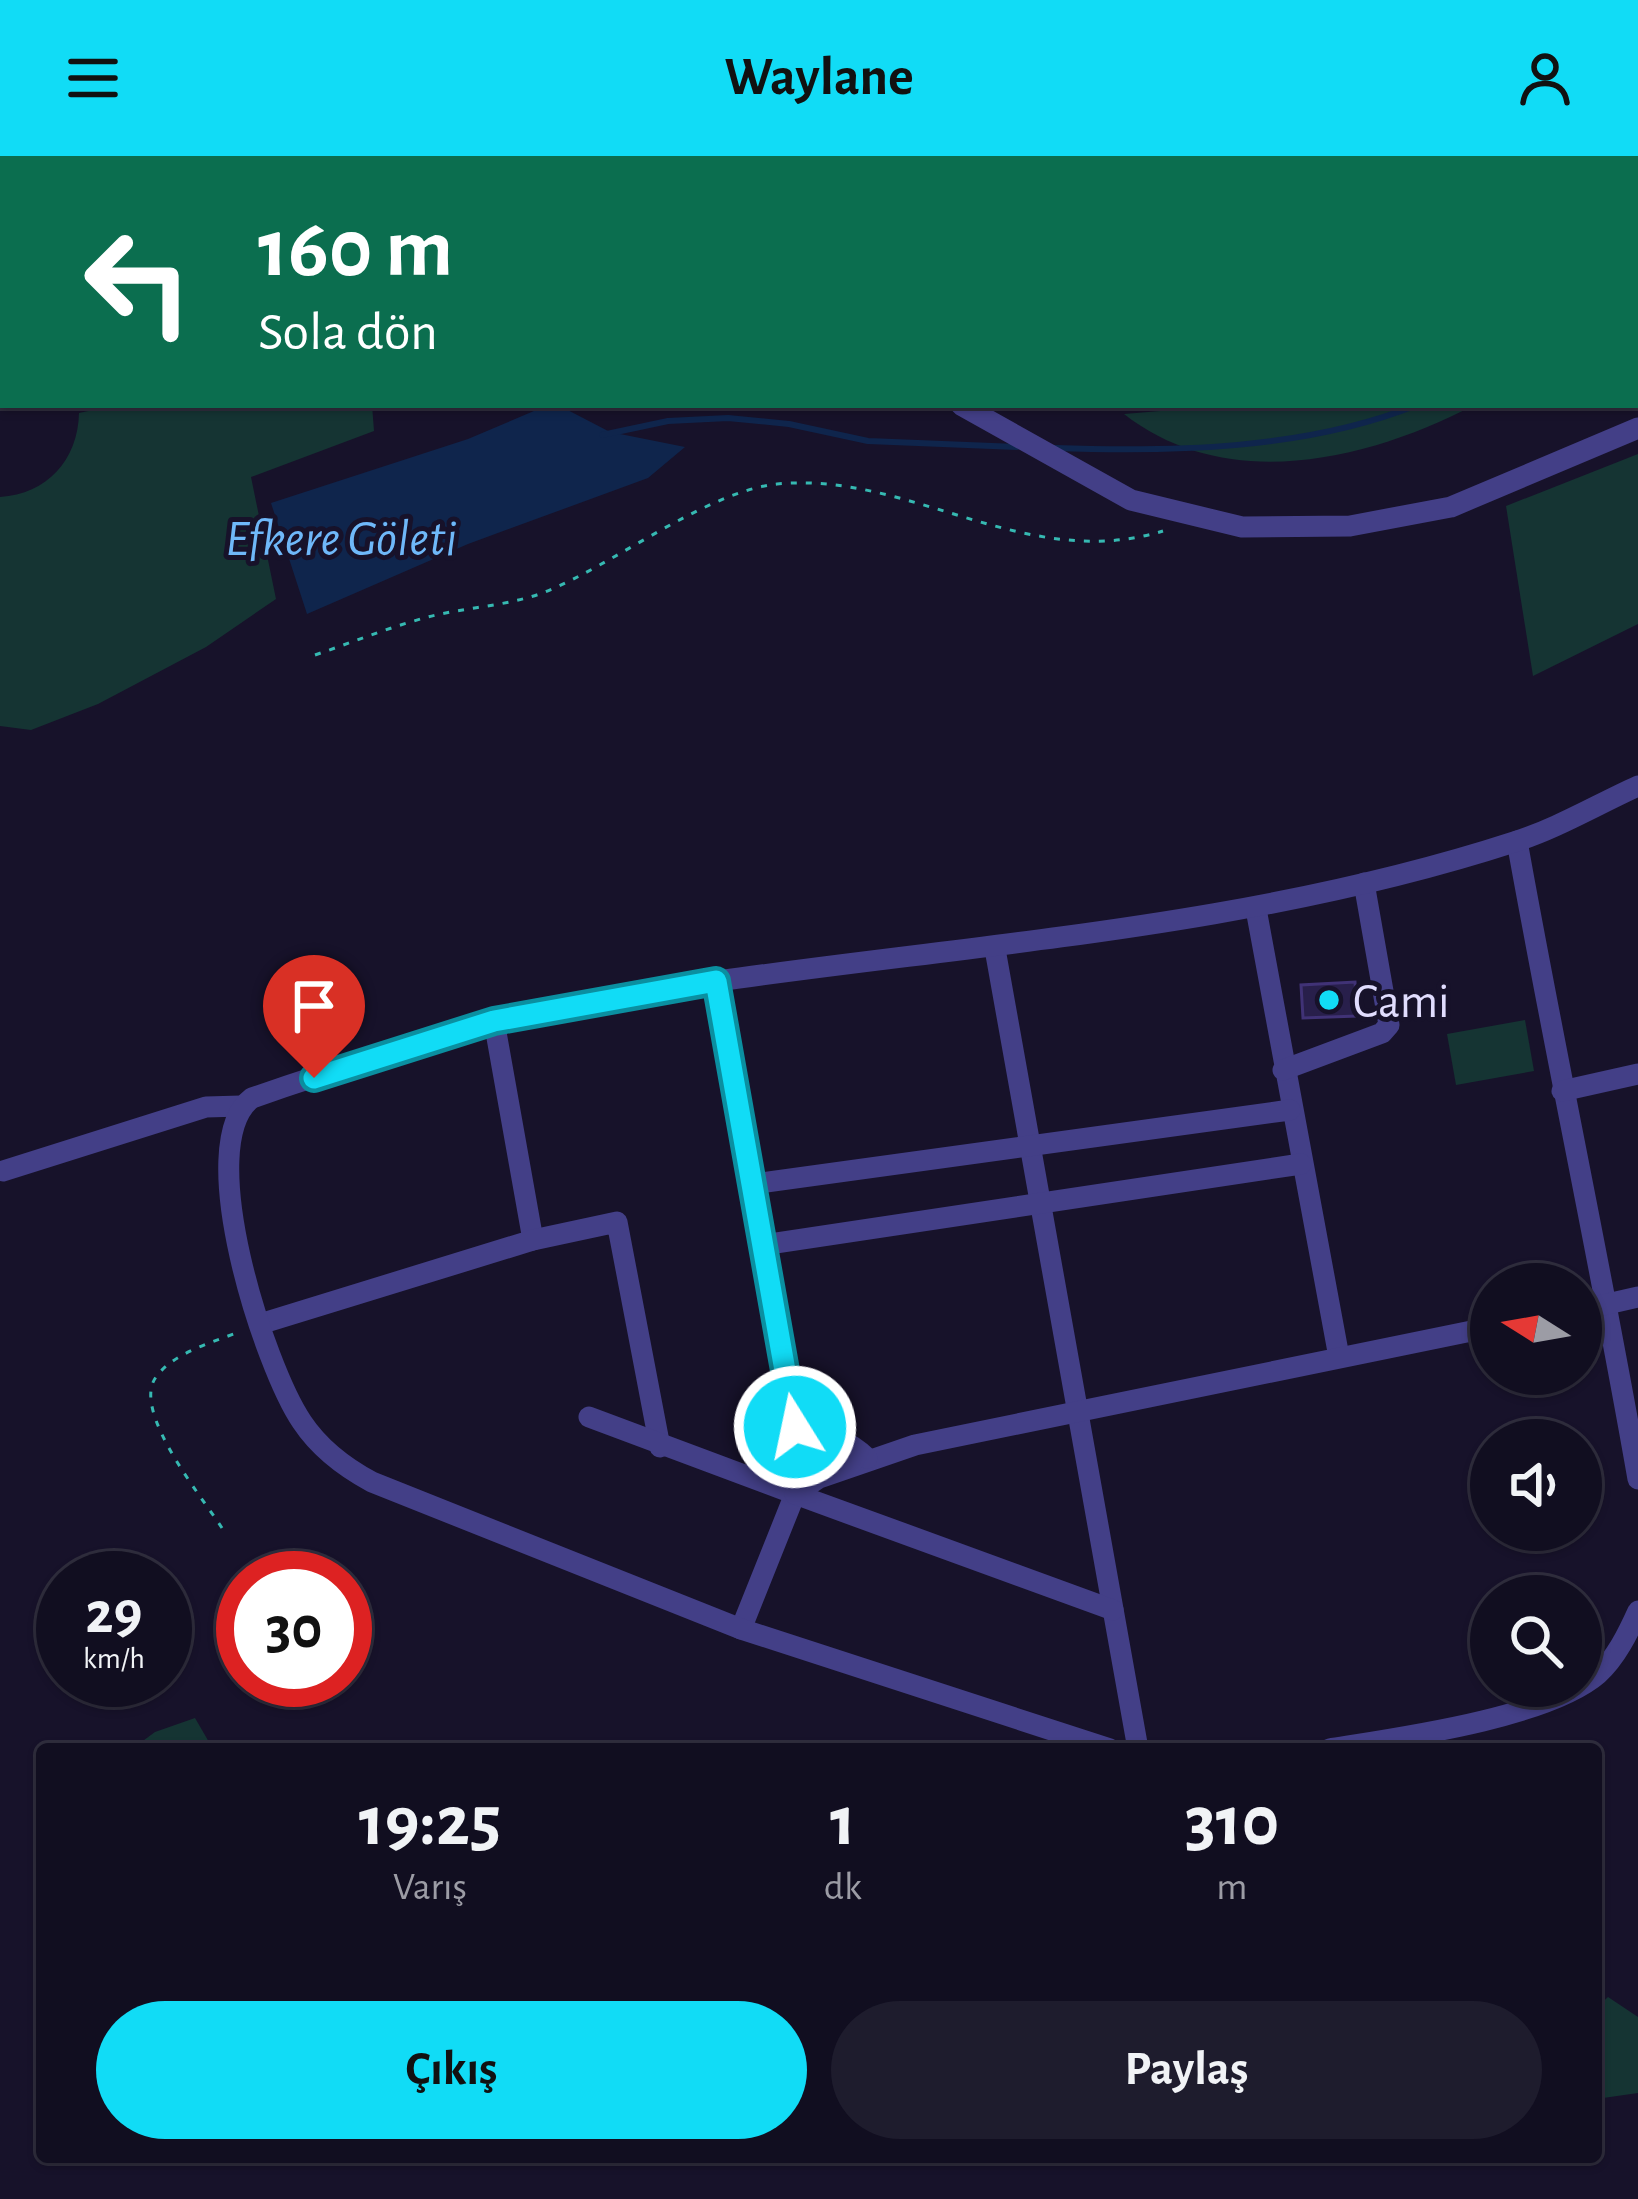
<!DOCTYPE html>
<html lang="tr">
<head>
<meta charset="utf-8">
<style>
	:root { --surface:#110e20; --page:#1e1c2d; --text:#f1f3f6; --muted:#9c9ca5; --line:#302e3e; --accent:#11dcf6 }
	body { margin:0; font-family:"Alegreya Sans",sans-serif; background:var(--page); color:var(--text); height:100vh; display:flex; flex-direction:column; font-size:45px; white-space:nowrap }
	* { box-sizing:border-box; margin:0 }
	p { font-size:39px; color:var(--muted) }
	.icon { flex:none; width:66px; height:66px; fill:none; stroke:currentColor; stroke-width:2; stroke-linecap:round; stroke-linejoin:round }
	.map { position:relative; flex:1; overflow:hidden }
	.side { position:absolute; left:36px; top:1587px; width:1566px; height:420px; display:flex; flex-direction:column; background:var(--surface); border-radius:12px; box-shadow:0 3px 9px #0004,0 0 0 3px var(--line) }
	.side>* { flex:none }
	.top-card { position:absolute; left:0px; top:0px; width:1638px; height:252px; box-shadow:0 3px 9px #0004,0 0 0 3px var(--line); background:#0b6e4f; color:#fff; overflow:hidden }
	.needle { width:78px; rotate:281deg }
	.controls { position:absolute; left:1470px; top:1107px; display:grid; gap:24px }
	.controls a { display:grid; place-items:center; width:132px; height:132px; border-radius:50%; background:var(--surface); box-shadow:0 3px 9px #0004,0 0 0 3px var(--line); font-size:60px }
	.speed { position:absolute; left:36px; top:1395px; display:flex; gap:24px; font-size:60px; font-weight:700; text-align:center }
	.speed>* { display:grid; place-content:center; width:156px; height:156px; border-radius:50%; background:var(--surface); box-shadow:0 3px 9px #0004,0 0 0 3px var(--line); line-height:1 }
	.speed small { font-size:30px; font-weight:400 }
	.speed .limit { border:18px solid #d22; background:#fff; color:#111 }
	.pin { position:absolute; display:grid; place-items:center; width:102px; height:102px; color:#fff; margin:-123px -51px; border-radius:50% 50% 50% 0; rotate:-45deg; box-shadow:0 0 12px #0007 }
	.pin .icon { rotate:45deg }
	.me { position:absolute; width:132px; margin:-66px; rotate:350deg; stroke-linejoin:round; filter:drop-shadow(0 0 9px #0008) }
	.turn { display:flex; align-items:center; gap:42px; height:252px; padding:0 60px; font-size:54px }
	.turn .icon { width:156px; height:156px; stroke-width:2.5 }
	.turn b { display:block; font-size:84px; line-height:102px }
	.eta { display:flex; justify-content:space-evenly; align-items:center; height:204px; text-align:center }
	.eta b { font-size:72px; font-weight:600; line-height:84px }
	.cta { display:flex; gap:24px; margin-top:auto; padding:24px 60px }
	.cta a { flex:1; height:138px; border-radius:72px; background:var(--accent); color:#111; font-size:48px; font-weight:600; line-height:138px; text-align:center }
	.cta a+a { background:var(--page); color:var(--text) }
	header { display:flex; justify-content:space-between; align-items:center; height:156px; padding:0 60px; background:var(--accent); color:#111; font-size:54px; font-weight:600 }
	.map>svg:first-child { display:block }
	.green { fill:#153433 }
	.water { fill:#0f254c }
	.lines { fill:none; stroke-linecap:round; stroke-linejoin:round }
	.stream { stroke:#0f254c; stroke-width:6 }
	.building { fill:#281f4b; stroke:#403276; stroke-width:3 }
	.path { stroke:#36b9b2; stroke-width:3; stroke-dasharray:6 9; stroke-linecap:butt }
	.minor { stroke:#433f87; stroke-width:21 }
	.route-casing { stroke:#0b8fa0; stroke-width:30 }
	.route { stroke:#11dcf6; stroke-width:21 }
	.poi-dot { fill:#11dcf6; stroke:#17122a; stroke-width:4.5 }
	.labels { text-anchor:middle; stroke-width:10; stroke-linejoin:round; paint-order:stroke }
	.poi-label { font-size:48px; fill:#e1ddfe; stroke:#17122a; text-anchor:start }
	.water-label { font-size:51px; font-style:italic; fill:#6fb8f9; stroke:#17122a }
</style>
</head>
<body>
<header><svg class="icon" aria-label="menu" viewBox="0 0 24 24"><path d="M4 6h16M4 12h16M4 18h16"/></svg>Waylane<svg class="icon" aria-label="person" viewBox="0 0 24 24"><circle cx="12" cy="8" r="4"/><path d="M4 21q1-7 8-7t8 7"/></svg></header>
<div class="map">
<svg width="1638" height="2043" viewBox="0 0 1638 2043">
	<rect width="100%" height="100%" fill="#17122a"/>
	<g class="green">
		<path d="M116,249H372L374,275L251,321L276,443L206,491L98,548L31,574L0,570V341C47,338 78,304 79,257Z"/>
		<path d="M1232,249H1474C1367,305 1226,338 1124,258Z"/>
		<path d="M1638,298V468L1533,520L1506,350Z"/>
		<path d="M1525,864L1534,915L1456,929L1447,878Z"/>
		<path d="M195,1562L213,1593H132L155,1576Z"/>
		<path d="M1608,1841L1638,1861V1937L1596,1943V1852Z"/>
	</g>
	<path class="water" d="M548,249H558L610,276L685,291L648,322L468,388L307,458L271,347L468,283Z"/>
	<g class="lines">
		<g class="stream">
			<path d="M1635,116L1638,114"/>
			<path d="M602,279L668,265L728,262L789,268L868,285L1017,291"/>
			<path d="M1054,292C1173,296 1304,294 1417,249"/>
		</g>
	</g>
	<path class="building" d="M1355,826L1357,860L1303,862L1301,829Z"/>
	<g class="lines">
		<g class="path">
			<path d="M1635,35L1638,33"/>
			<path d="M315,499C353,486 390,471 428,461C466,451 509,450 545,436C615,408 705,336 777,328C910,315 1025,417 1163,375"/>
			<path d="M222,1372C202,1341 131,1255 156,1221C173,1197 213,1186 239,1176"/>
		</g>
		<g class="minor">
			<path d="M0,242L3,241"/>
			<path d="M961,249L1131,344L1242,371L1350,370L1451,351L1638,272"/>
			<path d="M1517,685C1555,898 1601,1110 1638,1323"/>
			<path d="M1256,753L1339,1201"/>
			<path d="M995,793L1138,1593"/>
			<path d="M716,825L798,1307L795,1338L741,1473"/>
			<path d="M494,865L533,1084"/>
			<path d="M1283,914L1382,877L1389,869L1364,727"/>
			<path d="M1562,935L1638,918"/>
			<path d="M3,1015L206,951L241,950"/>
			<path d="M753,1028L1290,954"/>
			<path d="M762,1089L1301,1008"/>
			<path d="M1581,1154L1638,1141"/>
			<path d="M260,1168L533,1084L617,1066L660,1291"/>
			<path d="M589,1261L795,1338L819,1322L915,1289L1491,1171"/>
			<path d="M795,1271C817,1270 851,1286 867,1302"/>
			<path d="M795,1338L1113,1454"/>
			<path d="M1110,1593L741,1473L372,1326C344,1311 320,1293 302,1266C265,1212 191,988 252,942C404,889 558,847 718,825C986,787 1255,770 1514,686C1556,673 1598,648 1638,630"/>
			<path d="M1329,1593C1398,1582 1547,1562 1598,1518C1616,1502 1628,1477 1638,1455"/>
		</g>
	</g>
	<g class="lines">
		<g class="route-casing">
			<path id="route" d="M314,922L494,865L716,825L795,1271"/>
		</g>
		<use href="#route" class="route"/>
	</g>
	<circle class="poi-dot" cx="1329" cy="844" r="12"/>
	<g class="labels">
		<g class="poi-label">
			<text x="1353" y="861">Cami</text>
		</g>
		<g class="water-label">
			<text x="341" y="399">Efkere Göleti</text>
		</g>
	</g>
</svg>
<div class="controls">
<a><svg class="needle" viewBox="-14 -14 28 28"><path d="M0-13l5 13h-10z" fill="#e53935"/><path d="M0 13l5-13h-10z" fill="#9c9ca5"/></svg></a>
<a><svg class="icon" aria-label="sound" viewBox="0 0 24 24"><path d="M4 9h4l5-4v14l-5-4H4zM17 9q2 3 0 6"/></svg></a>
<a><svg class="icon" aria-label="search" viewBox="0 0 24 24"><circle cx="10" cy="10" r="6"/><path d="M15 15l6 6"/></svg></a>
</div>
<div class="speed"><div>29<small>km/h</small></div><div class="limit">30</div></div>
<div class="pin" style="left:314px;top:922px;background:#d93025"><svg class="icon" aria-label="arrive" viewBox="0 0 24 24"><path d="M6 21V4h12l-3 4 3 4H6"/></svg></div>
<svg class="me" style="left:795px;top:1271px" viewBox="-20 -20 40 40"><circle r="17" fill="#11dcf6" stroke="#fff" stroke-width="3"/><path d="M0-11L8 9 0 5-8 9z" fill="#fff"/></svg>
<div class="top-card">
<div class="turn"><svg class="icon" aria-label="left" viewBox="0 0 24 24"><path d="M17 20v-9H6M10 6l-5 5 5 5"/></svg><div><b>160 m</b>Sola dön</div></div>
</div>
<section class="side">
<div class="eta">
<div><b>19:25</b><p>Varış</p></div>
<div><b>1</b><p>dk</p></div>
<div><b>310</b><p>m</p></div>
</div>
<div class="cta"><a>Çıkış</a><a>Paylaş</a></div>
</section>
</div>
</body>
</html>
